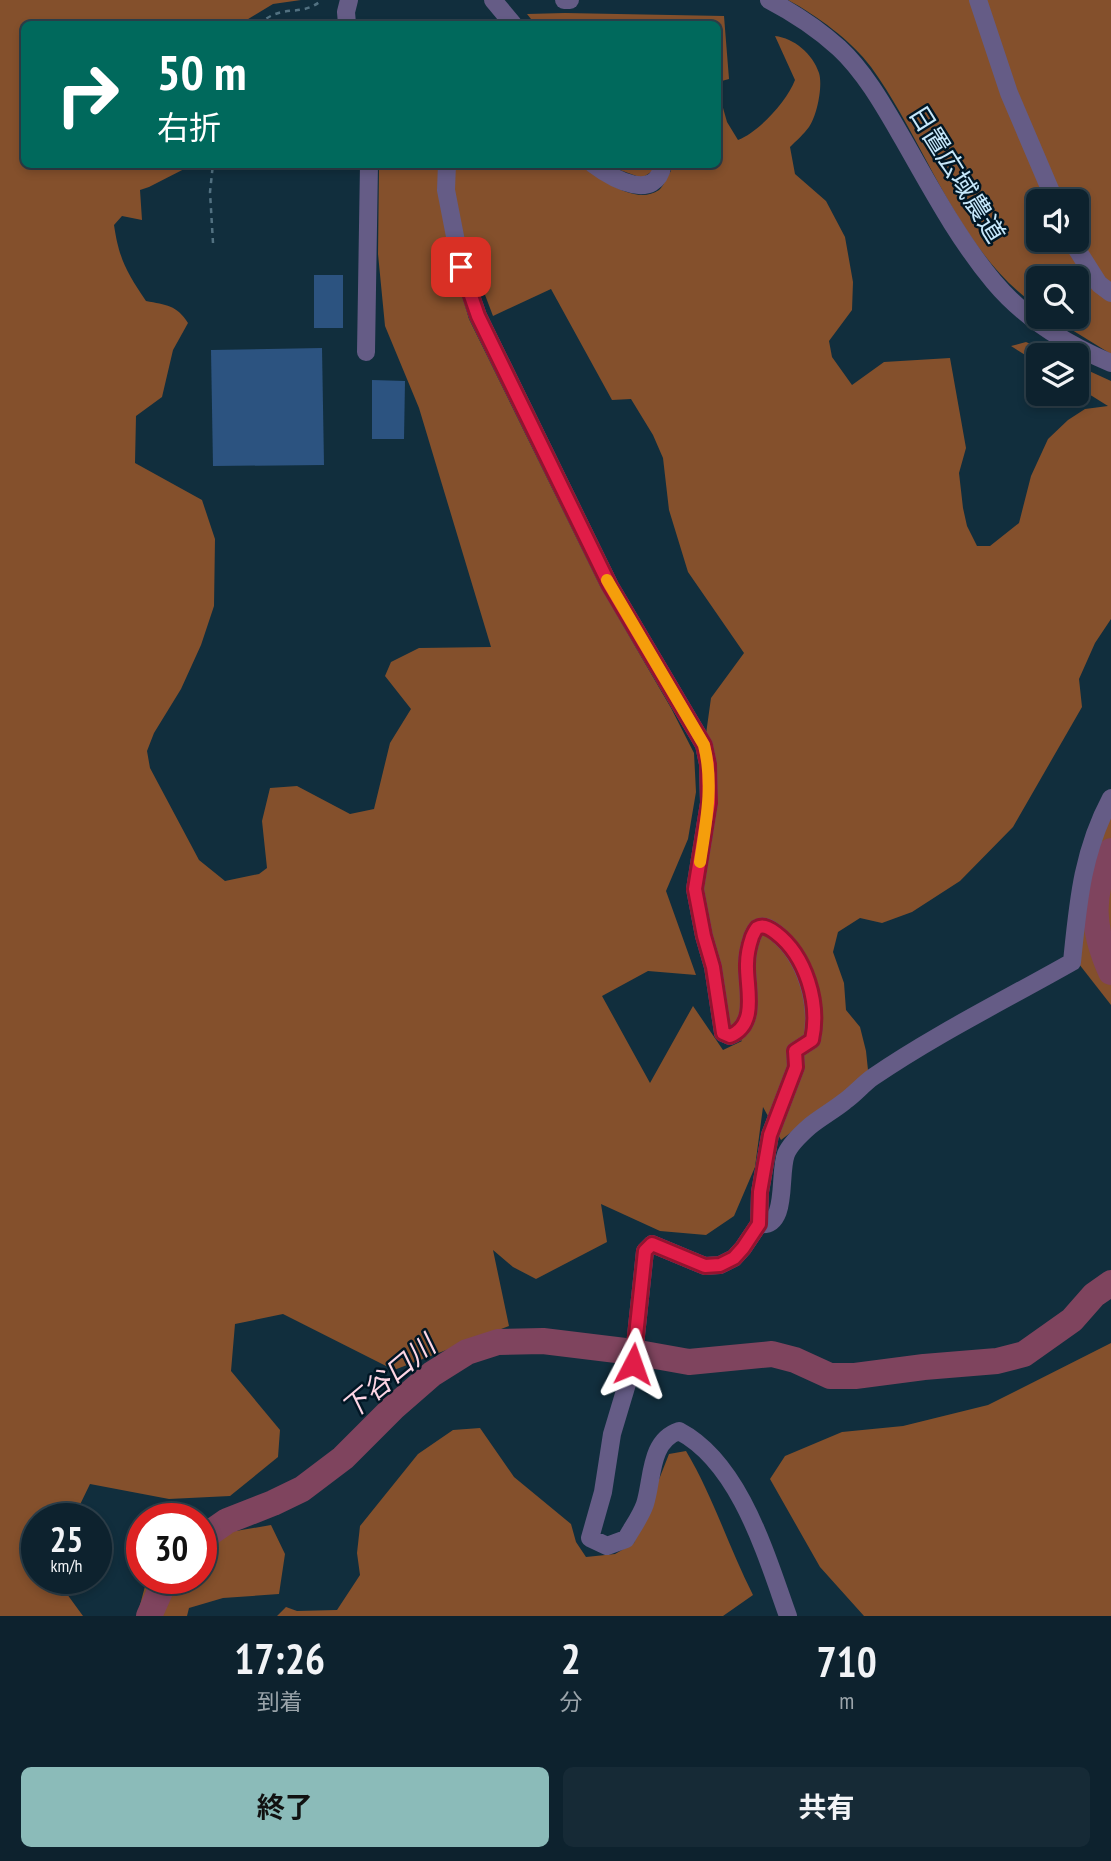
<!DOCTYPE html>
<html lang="ja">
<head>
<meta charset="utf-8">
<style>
	:root { --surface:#0d222e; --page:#162a36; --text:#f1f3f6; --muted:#9aa4aa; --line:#2d3f4a; --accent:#8bbbb9 }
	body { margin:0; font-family:"PT Sans Narrow","Noto Sans JP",sans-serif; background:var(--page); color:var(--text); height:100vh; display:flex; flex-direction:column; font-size:26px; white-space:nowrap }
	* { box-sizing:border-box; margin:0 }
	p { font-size:23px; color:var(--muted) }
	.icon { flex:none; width:38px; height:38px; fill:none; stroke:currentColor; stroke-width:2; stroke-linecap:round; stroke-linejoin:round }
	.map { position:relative; height:1616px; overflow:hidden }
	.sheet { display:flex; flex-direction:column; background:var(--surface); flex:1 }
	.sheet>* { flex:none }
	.banner { position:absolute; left:21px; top:21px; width:700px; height:147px; border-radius:10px; box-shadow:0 4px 10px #0003,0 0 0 2px var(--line); background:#00695c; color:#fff; overflow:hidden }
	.tools { position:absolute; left:1026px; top:189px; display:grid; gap:14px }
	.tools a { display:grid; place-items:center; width:63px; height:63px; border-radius:10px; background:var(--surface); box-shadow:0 4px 10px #0003,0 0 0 2px var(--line); font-size:35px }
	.speed { position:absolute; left:21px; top:1503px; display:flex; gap:14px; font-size:35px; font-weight:700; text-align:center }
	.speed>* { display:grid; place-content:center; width:91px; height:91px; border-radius:50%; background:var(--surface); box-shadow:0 4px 10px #0003,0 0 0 2px var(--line); line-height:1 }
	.speed small { font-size:18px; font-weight:400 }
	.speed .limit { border:10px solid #d22; background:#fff; color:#111 }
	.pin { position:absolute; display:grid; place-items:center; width:60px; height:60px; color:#fff; margin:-30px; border-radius:14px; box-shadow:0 4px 10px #0006 }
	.me { position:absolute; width:77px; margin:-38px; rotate:4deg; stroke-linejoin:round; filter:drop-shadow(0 0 5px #0008) }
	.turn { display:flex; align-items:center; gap:24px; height:147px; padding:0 21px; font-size:32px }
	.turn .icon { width:91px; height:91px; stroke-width:2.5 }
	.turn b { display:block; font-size:49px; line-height:60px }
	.eta { display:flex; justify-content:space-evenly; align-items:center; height:119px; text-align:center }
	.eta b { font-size:42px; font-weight:700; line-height:49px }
	.cta { display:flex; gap:14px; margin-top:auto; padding:14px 21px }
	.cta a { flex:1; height:80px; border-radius:10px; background:var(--accent); color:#111; font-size:28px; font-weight:700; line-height:80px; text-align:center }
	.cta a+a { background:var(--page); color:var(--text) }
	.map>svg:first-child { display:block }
	.forest { fill:#84502c; fill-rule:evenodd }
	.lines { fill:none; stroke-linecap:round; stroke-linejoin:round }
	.river { stroke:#7f445e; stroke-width:26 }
	.building { fill:#2c5380 }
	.path { stroke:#527181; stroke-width:2.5; stroke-dasharray:5 5; stroke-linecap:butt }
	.minor { stroke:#655c86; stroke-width:18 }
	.route-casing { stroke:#92132f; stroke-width:18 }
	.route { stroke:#e11d48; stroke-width:12 }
	.slow { stroke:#f59e0b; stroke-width:12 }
	.labels { text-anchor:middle; stroke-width:5; stroke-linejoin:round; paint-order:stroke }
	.street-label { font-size:26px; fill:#c6e7fa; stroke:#001624 }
	.water-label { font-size:28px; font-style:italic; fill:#fdd6e5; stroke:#001624 }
</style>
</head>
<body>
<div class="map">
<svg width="1111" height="1616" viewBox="0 0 1111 1616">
	<rect width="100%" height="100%" fill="#112e3d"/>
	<g class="forest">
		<path d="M0,0H301L273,4L240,24H24V164L192,165L149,187L140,190L142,220L122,216L114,225C119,259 127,273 146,301C166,305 177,305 188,323L173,350L162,397L136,416L135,463L202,500L215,539L214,606L201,645L181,689L154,733L147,751L150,768L199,860L225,881L259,874L267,868L262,821L270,788L297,786L350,814L374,809L390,743L411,709L385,676L391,662L419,648L491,647L419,408L385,326L378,254L379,165H438L450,256L469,319L600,586L671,708L694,753L696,792L688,839L666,891L696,975L648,971L602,996L650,1083L693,1006L723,1050L742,1041L725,1027L688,891L712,839L717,795L706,734L711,698L744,653L688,572L669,510L663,458L653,435L631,399L612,400L551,289L493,316L456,218L453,165H584C601,179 635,206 659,190C664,186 667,176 671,171L669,165L718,164V90L727,122L738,140C759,132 787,101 795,80L775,36C794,38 813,54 819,73C823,86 817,116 809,127C804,134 796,141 790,147L795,174L826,201L845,237L853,282L852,310L829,341L832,357L852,385L884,362L950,358L966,448L959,473L963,508L967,526L977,546H990L1019,523L1031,476L1048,439L1068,420L1085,409L1108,406L1076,386V365L1111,381V619L1095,643L1079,679L1082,707L1013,827L960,881L912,912L882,923L860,918L838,932L833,952L844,983L846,1010L860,1027L866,1051L868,1070L854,1084L781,1140L763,1107L755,1167L734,1216L706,1235L660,1231L601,1204L607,1242L536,1279L513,1267L493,1250L509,1326L394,1370L283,1314L235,1324L231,1371L280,1430L278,1457L230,1496L169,1499L90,1484L73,1519H37V1578L56,1579L83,1616H0Z"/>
		<path d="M788,0H1111V354L1051,317H1076V278H1038V307C957,251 927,144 871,67C852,41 816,15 788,0ZM1038,201H1076V240H1038Z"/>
		<path d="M565,13L724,16L729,79L718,82V24H535L527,14Z"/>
		<path d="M606,165H655L654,170L642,178Z"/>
		<path d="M1026,342L1055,355H1038V363L1011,346Z"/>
		<path d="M1111,815V1005L1079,964L1088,874Z"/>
		<path d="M1111,1343V1616H864L820,1567L770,1479L785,1456L842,1432L903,1426L988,1405Z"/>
		<path d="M480,1428L514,1477L571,1524L576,1542L586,1557L615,1554L634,1543L669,1454L686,1451C713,1496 729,1548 753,1595L723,1616H277L286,1607L297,1611L337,1610L360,1575L357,1553L360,1526L418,1454L453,1430Z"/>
		<path d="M271,1525L285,1554L279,1594L223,1598L189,1608L187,1616H137L147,1579L201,1578V1537Z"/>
	</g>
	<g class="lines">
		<g class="river">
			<path d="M1111,851C1089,895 1092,929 1111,972"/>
			<path d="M201,1539L227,1521L273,1503L302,1489L343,1458L393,1408L432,1374L467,1352L498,1342L543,1341L633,1352L689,1362L772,1354L795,1360L830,1376H855L924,1367L997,1361L1024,1354L1072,1320L1094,1295L1111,1283"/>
			<path d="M149,1616L166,1578"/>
		</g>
	</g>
	<g class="building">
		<rect x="314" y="275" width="29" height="53"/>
		<path d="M322,348L324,465L213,466L211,350Z"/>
		<path d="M372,380L405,381L404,439H372Z"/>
	</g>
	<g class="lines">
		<g class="path">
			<path d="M258,24C263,21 268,17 273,15C291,7 304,15 322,0"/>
			<path d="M213,243L210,192L213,164"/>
		</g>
		<g class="minor">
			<path d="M493,0L513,24"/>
			<path d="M564,0H570"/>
			<path d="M769,0C794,13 818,29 839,48C865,72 885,108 903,139C931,188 958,239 994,282C1025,319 1068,345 1111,363"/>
			<path d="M978,0L1009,93L1055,201"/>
			<path d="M347,24L346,12L349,0"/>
			<path d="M447,164L446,190L461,267L478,316L610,586L704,745L708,764L709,803L695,889L704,936L713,967L723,1033L730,1036C759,1024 746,987 747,964C747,955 749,946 752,937C753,935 755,930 757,928C764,924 771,929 776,933C806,957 819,1003 812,1040L795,1051L796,1067L770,1135L760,1192L759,1224L743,1248L734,1258L720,1265L705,1266L652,1244L645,1251L633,1364L612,1434L603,1492L590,1538L607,1546L626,1539C632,1528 641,1516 645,1504C653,1479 649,1441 679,1431C740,1463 766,1555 788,1616"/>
			<path d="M593,164C613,179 656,203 663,164"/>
			<path d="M1071,240L1099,284L1111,293"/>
			<path d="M366,352L369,164"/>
			<path d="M759,1224C789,1228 778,1175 786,1154C790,1144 802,1133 810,1126C821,1117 834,1110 845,1101C855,1094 863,1084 873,1077C936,1034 1005,1000 1072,962C1078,903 1082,852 1111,798"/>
		</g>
	</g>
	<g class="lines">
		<g class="route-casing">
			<path id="route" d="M461,267L478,316L610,586L704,745L708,764L709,803L695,889L704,936L713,967L723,1033L730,1036C759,1024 746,987 747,964C747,955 749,946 752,937C753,935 755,930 757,928C763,924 771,929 776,933C806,956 820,1003 812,1040L795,1051L796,1067L770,1135L760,1192L759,1224L743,1248L734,1258L720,1265L705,1266L652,1244L645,1251L633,1364"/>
		</g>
		<use href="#route" class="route"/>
		<path class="slow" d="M607,580L704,745C714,785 706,822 700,862"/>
	</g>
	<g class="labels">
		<g class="street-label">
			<text transform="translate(957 174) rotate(58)" y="9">日置広域農道</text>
		</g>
		<g class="water-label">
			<text transform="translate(388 1377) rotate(-40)" y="10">下谷口川</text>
		</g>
	</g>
</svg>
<div class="tools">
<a><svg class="icon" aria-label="sound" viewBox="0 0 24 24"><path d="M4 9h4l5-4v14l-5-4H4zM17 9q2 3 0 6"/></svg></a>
<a><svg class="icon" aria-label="search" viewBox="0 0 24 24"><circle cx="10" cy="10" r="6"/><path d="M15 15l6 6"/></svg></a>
<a><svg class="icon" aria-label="layers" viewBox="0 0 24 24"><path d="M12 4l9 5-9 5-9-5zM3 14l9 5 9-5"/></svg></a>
</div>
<div class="speed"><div>25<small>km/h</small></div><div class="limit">30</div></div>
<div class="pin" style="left:461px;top:267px;background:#d93025"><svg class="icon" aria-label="arrive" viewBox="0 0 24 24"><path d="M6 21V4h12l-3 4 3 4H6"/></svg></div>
<svg class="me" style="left:633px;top:1364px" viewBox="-20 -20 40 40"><path d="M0-17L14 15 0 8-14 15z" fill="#e11d48" stroke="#fff" stroke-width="4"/></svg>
<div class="banner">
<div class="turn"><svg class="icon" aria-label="right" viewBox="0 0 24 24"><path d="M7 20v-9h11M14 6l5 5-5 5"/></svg><div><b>50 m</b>右折</div></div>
</div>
</div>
<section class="sheet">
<div class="eta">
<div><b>17:26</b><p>到着</p></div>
<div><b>2</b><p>分</p></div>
<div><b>710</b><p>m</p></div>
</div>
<div class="cta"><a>終了</a><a>共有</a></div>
</section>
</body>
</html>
